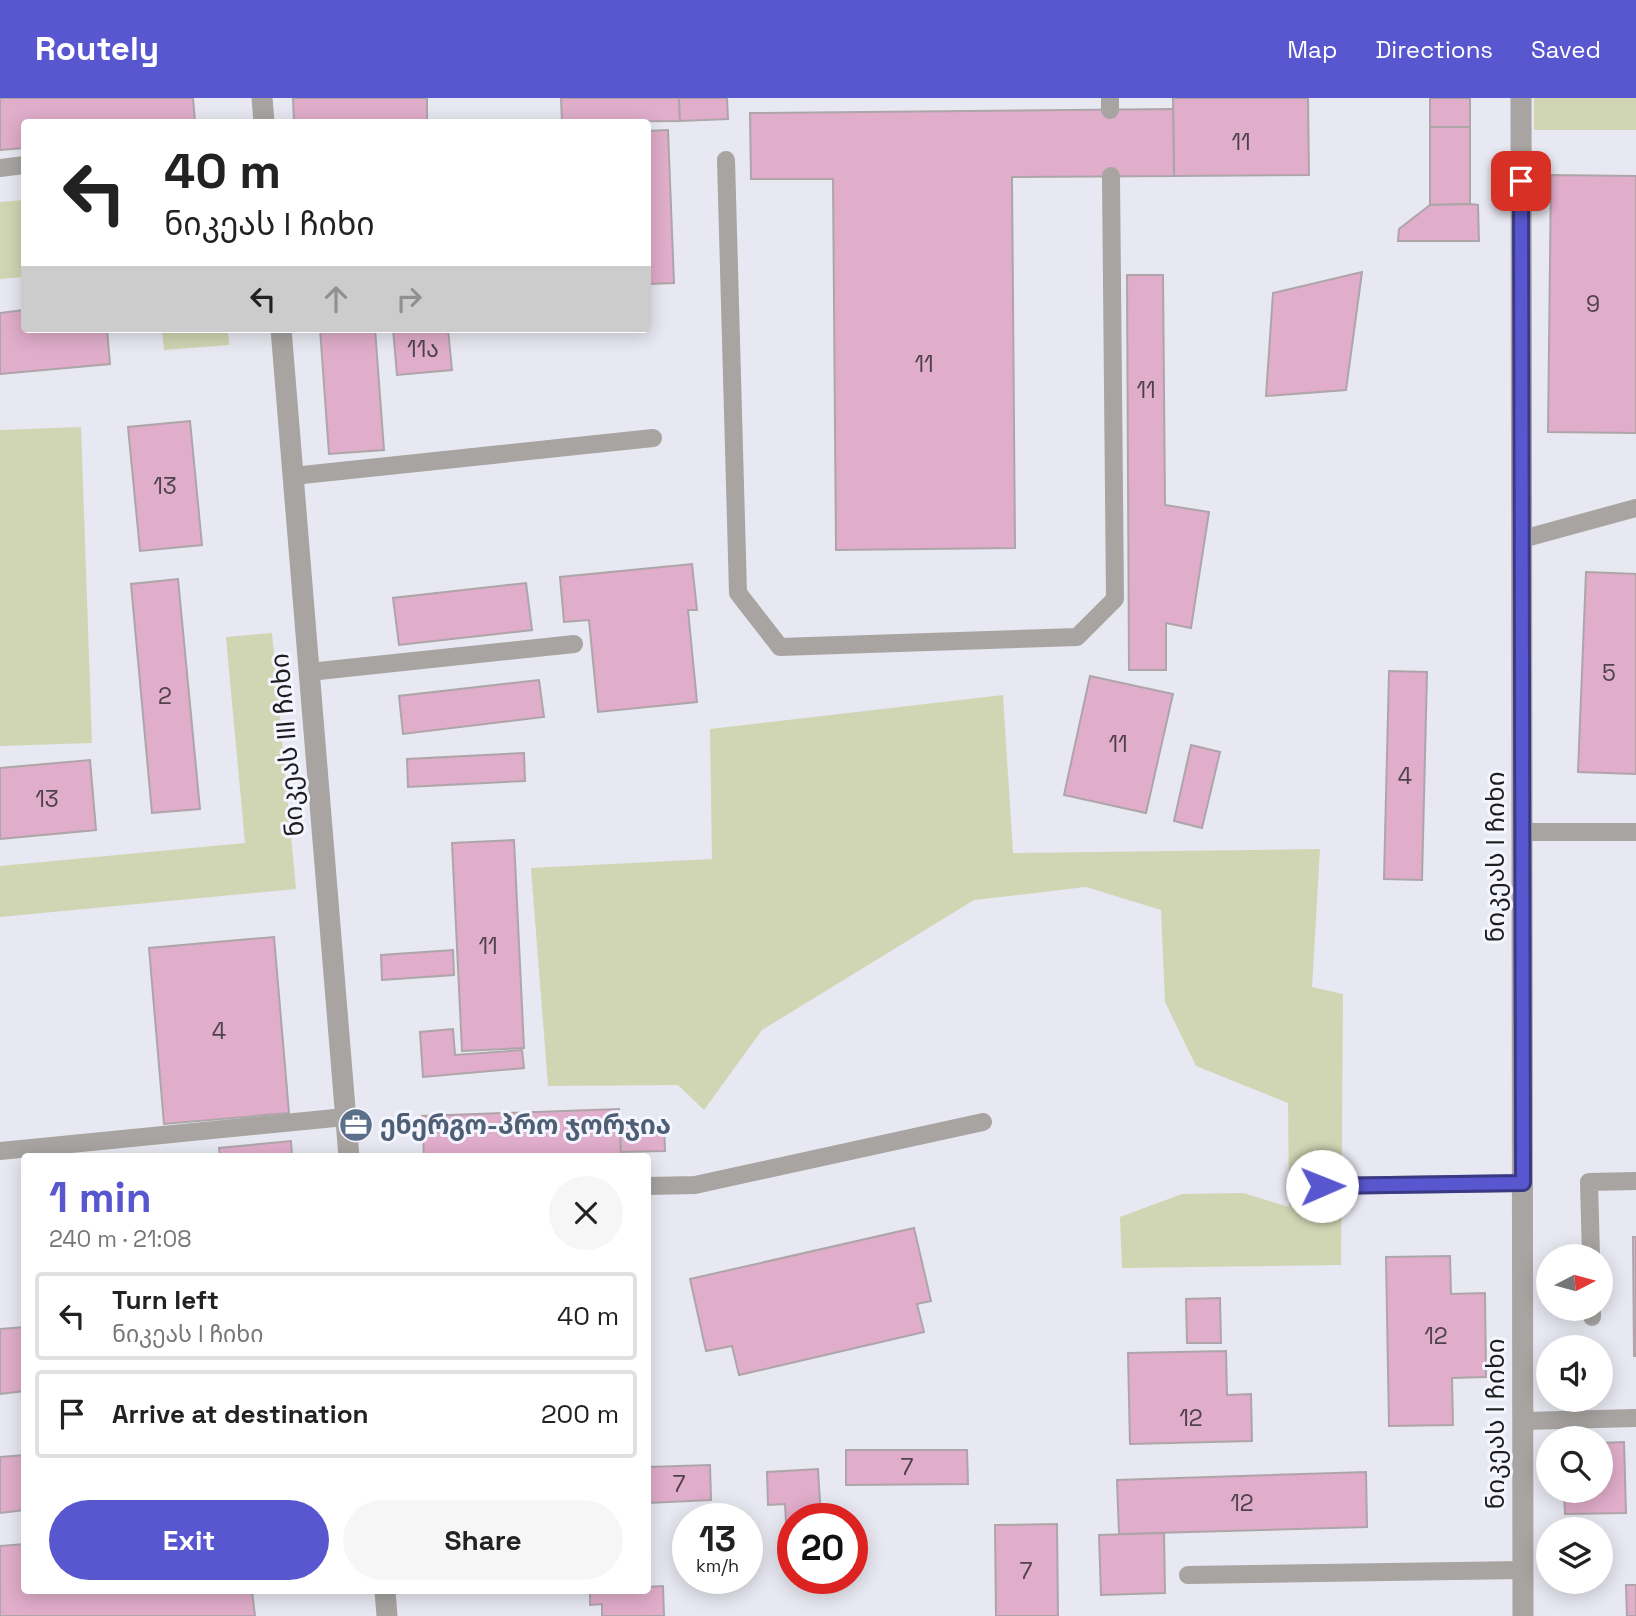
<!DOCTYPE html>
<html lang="en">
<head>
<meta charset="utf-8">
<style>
	:root { --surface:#fff; --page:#f6f6f6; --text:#222; --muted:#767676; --line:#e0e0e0; --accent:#5957cf }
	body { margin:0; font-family:"Space Grotesk","Noto Sans Georgian",sans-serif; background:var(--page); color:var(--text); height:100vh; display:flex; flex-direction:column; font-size:26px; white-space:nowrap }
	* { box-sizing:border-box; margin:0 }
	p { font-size:23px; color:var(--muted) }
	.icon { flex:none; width:38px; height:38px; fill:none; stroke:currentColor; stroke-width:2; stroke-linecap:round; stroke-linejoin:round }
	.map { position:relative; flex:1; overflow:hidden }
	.side { position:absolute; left:21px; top:1055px; width:630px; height:441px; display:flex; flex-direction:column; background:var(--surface); border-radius:7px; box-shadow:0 4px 18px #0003 }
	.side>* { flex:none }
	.top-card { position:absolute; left:21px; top:21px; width:630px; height:214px; border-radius:7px; box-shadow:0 4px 18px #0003; background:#fff; color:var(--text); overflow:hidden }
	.needle { width:46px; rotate:84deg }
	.buttons { position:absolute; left:1536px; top:1146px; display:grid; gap:14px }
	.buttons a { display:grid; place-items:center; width:77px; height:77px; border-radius:50%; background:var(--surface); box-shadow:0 4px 18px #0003; font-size:35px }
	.speed { position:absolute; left:672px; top:1405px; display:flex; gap:14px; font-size:35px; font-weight:700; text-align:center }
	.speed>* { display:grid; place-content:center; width:91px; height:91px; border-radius:50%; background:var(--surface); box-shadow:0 4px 18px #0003; line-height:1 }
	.speed small { font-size:18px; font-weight:400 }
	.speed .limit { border:10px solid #d22; background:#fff; color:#111 }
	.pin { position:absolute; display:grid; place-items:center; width:60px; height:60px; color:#fff; margin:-30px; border-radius:14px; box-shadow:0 4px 10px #0006 }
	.me { position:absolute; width:77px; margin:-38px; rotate:89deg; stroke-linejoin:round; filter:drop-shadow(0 0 5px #0008) }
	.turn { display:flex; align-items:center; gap:24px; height:147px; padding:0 28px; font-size:32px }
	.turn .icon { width:91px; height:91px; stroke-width:2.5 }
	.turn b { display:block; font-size:49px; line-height:60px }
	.lanes { display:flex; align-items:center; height:66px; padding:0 28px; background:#0003; justify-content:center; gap:35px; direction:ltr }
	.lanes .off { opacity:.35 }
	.round { display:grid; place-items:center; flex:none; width:74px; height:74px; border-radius:37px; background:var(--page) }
	.headline { display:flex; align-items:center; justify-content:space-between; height:119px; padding:0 28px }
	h1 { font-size:42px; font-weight:700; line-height:52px; color:var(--accent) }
	.cta { display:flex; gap:14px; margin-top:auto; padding:14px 28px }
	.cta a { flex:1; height:80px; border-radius:42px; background:var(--accent); color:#fff; font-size:28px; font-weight:700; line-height:80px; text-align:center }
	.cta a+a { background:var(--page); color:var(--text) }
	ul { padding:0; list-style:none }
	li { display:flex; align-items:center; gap:21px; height:88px; margin:0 14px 10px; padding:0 14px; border:4px solid var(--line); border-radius:7px }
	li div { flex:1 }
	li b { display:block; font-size:26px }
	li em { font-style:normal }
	header { display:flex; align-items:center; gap:42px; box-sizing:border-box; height:98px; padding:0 35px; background:var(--accent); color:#fff }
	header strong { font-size:33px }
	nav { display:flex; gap:38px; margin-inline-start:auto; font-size:24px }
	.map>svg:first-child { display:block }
	.green { fill:#d0d6b3 }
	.building { fill:#e0adca; stroke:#aea5a9; stroke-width:2 }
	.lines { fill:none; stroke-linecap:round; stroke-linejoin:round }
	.lane { stroke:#a7a4a1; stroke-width:18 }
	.street { stroke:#a7a4a1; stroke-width:21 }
	.route-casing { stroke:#3a3987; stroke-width:18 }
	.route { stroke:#5957cf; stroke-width:12 }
	.labels { text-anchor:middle; stroke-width:6; stroke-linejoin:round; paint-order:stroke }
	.number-label { font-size:23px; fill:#4e424b }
	.street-label { font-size:26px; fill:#1e1e21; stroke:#f4f5fe }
	.service-label { font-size:26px; font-weight:bold; fill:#4e5e75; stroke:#f4f5fe; text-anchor:start }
</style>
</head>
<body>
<header>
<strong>Routely</strong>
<nav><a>Map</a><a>Directions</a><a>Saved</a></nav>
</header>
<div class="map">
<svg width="1636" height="1518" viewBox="0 0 1636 1518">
	<rect width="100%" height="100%" fill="#e7e8f1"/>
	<g class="green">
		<rect x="1534" y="0" width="102" height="32"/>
		<path d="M24,102V179L0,181V104Z"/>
		<path d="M162,231H228L229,247L164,252Z"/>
		<path d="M81,329L92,645L0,648V332Z"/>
		<path d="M272,535L296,791L0,819V768L245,745L226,539Z"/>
		<path d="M1003,597L1013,755L1320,751L1312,889L1343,896L1341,1167L1122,1170L1120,1119L1182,1096L1243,1095L1289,1109L1288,1005L1196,968L1165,904L1161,812L1086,789L974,802L762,932L704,1012L678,987L548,988L531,770L712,761L710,631Z"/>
	</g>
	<g class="building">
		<path d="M0,0H193L195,24H24V50L0,52Z"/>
		<path d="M293,0H427V24H294Z"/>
		<path d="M561,0H679L680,23L562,24Z"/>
		<path d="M679,0H727L728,21L680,23Z"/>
		<path d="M1173,0H1308L1309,77L1174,78Z"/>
		<rect x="1430" y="0" width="40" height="29"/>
		<path d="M1173,11L1174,78L1012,79L1015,450L836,452L833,81H751L750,15Z"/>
		<path d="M1430,29H1470V106L1430,107Z"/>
		<path d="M668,32L674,185L648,186V33Z"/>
		<path d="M1551,77L1636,78V335L1548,334Z"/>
		<path d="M1470,106L1478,107L1479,143H1398L1399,131L1430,107Z"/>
		<path d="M1362,174L1346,292L1266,298L1273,195Z"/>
		<path d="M1127,177H1163L1165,407L1209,414L1191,530L1166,525V572H1129Z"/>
		<path d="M24,212V231H107L110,266L0,276V215Z"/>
		<path d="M320,231H375L384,352L329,356Z"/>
		<path d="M393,231H448L452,272L397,277Z"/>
		<path d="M190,323L202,447L140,453L128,329Z"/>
		<path d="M692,466L697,512H688L697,604L598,614L589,522L564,524L560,479Z"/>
		<path d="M1586,474L1636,476V676L1578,674Z"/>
		<path d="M178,481L200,711L152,715L131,486Z"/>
		<path d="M526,485L532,532L399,547L393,500Z"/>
		<path d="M1389,573L1427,574L1422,782L1384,781Z"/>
		<path d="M1090,578L1173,596L1146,715L1064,697Z"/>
		<path d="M539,582L544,619L403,636L399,598Z"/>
		<path d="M1191,647L1220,654L1202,730L1174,723Z"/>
		<path d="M524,655L525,683L408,689L407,661Z"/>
		<path d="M90,662L96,732L0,741V670Z"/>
		<path d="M514,742L524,950L462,953L452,745Z"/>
		<path d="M274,839L289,1015L164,1026L149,850Z"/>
		<path d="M453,852L454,877L382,882L381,857Z"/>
		<path d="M453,931L455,957L522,952L524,970L423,979L420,934Z"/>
		<path d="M619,1011L621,1059H424L422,1018Z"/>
		<path d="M664,1027L665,1053L621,1054L620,1029Z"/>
		<path d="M291,1043L292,1059H220L219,1050Z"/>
		<path d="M914,1130L931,1203L917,1206L924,1234L739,1277L732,1248L706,1253L690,1181Z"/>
		<path d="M1633,1139H1636V1258H1634Z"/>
		<path d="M1450,1158L1451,1196L1485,1195L1486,1279L1452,1280L1453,1327L1389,1328L1386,1159Z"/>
		<path d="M1220,1200L1221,1245H1187L1186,1201Z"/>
		<path d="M24,1229V1293L0,1296V1231Z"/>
		<path d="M1226,1253L1227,1297L1251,1296L1252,1343L1130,1346L1128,1255Z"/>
		<path d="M1624,1344L1626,1415L1565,1416L1564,1393H1601V1345Z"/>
		<path d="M846,1352H967L968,1386L846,1387Z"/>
		<path d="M24,1357V1412L0,1415V1359Z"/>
		<path d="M710,1367L711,1402L648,1405V1369Z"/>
		<path d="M818,1371L821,1421H793V1425H786L785,1406L768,1407L767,1374Z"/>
		<path d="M1366,1374L1367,1429L1119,1436L1117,1382Z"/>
		<path d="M1057,1426L1058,1518H996L995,1427Z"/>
		<path d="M1164,1435L1165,1495L1101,1497L1099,1437Z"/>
		<path d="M24,1446V1493H252L255,1518H0V1448Z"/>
		<path d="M1626,1487H1636V1518H1627Z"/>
		<path d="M663,1488L664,1518H602V1506L590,1507V1493H648V1489Z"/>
	</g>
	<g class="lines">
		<g class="lane">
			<path d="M1110,0V12"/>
			<path d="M726,62L738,495L780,549L1077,539L1115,501L1111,78"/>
			<path d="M0,70L24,67"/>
			<path d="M293,378L653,340"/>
			<path d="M1522,441L1636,410"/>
			<path d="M309,574L574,546"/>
			<path d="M1523,734H1636"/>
			<path d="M0,1053L345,1019"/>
			<path d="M648,1088L695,1087L983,1024"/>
			<path d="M1322,1088L1523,1085"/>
			<path d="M1591,1158L1589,1084L1636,1083"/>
			<path d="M1592,1211V1219"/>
			<path d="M1523,1323L1636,1320"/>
			<path d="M1188,1477L1523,1472"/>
		</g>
		<g class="street">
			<path d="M262,0L264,24"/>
			<path d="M1521,0L1523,1518"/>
			<path d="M281,231L349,1059"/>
			<path d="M385,1493L387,1518"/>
		</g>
	</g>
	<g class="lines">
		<g class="route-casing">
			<path id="route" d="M1322,1088L1523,1085L1521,83"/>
		</g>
		<use href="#route" class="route"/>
	</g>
	<defs>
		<g id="office-disc" transform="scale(1.75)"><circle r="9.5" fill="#5c6f8a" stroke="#f4f5fe"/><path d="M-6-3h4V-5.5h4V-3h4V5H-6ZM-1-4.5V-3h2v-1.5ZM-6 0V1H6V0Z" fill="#fff"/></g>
	</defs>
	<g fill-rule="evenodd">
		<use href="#office-disc" x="356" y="1027"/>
	</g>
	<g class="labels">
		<g class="number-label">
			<text x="1241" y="52">11</text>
			<text x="1593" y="214">9</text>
			<text x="423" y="259">11ა</text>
			<text x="924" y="274">11</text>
			<text x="1146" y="300">11</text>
			<text x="165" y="396">13</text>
			<text x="1609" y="583">5</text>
			<text x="165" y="606">2</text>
			<text x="1118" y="654">11</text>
			<text x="1405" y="686">4</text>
			<text x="47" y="709">13</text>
			<text x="488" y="856">11</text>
			<text x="219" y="941">4</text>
			<text x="1436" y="1246">12</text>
			<text x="1191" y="1328">12</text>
			<text x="907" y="1377">7</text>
			<text x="679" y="1394">7</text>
			<text x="1242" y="1413">12</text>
			<text x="1026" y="1481">7</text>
		</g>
		<g class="street-label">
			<text transform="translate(287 647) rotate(-95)" y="9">ნიკეას III ჩიხი</text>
			<text transform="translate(1495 759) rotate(-90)" y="9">ნიკეას I ჩიხი</text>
			<text transform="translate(1495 1326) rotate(-90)" y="9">ნიკეას I ჩიხი</text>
		</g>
		<g class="service-label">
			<text x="380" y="1036">ენერგო-პრო ჯორჯია</text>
		</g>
	</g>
</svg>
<div class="buttons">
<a><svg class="needle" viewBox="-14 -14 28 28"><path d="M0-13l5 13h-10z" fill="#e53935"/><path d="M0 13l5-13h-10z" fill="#767676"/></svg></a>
<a><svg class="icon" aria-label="sound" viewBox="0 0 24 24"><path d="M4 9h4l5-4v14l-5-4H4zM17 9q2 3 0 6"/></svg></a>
<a><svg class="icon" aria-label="search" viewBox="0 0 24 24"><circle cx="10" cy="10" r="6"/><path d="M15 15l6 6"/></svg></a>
<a><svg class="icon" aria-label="layers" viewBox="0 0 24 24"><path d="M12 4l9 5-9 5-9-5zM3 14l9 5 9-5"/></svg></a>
</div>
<div class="speed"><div>13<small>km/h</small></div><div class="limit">20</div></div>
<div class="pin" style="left:1521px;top:83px;background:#d93025"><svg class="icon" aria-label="arrive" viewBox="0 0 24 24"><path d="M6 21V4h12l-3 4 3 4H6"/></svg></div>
<svg class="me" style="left:1322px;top:1088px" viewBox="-20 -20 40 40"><circle r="19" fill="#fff"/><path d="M0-13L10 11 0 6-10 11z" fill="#5957cf"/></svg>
<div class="top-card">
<div class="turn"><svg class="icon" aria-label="left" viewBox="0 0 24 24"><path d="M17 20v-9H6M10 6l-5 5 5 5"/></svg><div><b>40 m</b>ნიკეას I ჩიხი</div></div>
<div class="lanes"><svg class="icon" aria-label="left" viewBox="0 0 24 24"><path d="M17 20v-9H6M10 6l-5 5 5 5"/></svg><svg class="icon off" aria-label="ahead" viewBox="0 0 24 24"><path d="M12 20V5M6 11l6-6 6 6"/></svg><svg class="icon off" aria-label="right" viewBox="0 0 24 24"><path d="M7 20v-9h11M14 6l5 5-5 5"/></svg></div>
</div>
<section class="side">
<div class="headline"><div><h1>1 min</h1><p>240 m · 21:08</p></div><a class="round"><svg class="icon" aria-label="close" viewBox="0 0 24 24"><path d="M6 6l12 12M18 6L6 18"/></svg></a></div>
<ul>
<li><svg class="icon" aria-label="left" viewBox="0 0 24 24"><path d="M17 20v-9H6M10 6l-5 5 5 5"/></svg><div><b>Turn left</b><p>ნიკეას I ჩიხი</p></div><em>40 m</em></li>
<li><svg class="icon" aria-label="arrive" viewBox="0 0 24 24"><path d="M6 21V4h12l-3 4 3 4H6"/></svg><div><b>Arrive at destination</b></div><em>200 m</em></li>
</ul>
<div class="cta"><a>Exit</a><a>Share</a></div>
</section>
</div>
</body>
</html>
